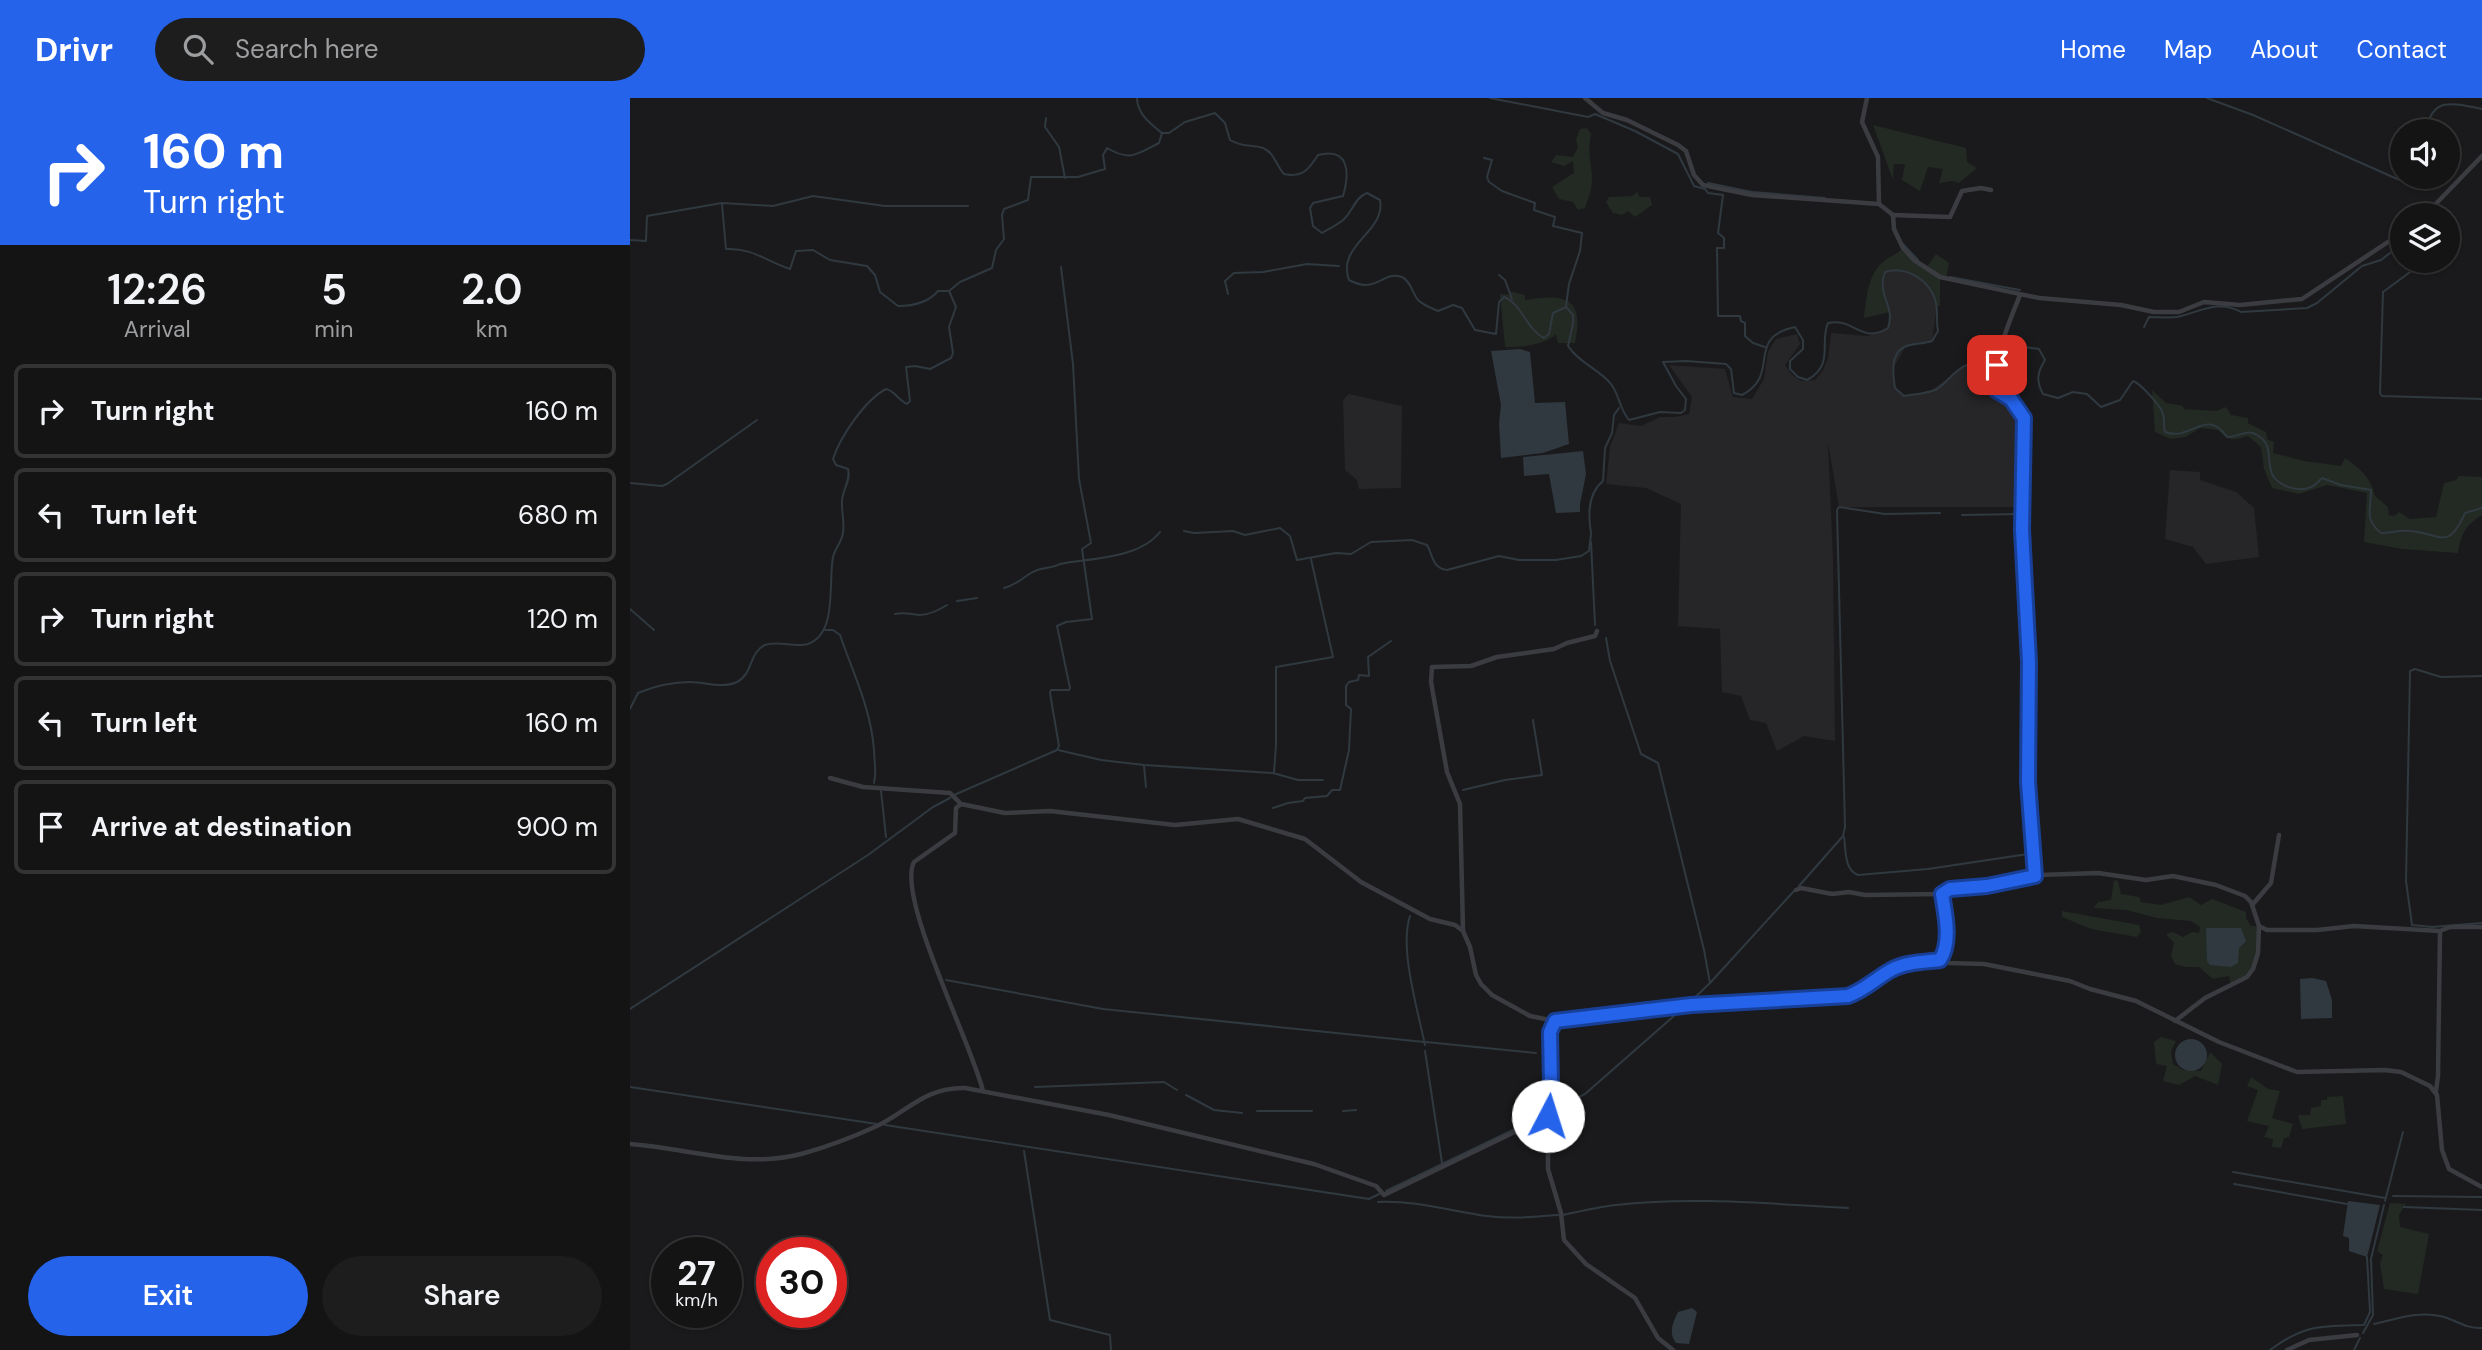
<!DOCTYPE html>
<html lang="en">
<head>
<meta charset="utf-8">
<style>
	:root { --surface:#141415; --page:#1d1d1e; --text:#f1f3f6; --muted:#9d9ea0; --line:#333334; --accent:#2563eb }
	body { margin:0; font-family:"DM Sans",sans-serif; background:var(--page); color:var(--text); height:100vh; display:flex; flex-direction:column; font-size:26px; white-space:nowrap }
	* { box-sizing:border-box; margin:0 }
	p { font-size:23px; color:var(--muted) }
	.icon { flex:none; width:38px; height:38px; fill:none; stroke:currentColor; stroke-width:2; stroke-linecap:round; stroke-linejoin:round }
	.map { position:relative; flex:1; overflow:hidden }
	.drawer { display:flex; flex-direction:column; background:var(--surface); width:630px }
	.drawer>* { flex:none }
	.top-card { background:#2563eb; color:#fff; overflow:hidden }
	.controls { position:absolute; left:1760px; top:21px; display:grid; gap:14px }
	.controls a { display:grid; place-items:center; width:70px; height:70px; border-radius:50%; background:var(--surface); box-shadow:0 2px 5px #0004,0 0 0 2px var(--line); font-size:35px }
	.speed { position:absolute; left:21px; top:1139px; display:flex; gap:14px; font-size:35px; font-weight:700; text-align:center }
	.speed>* { display:grid; place-content:center; width:91px; height:91px; border-radius:50%; background:var(--surface); box-shadow:0 2px 5px #0004,0 0 0 2px var(--line); line-height:1 }
	.speed small { font-size:18px; font-weight:400 }
	.speed .limit { border:10px solid #d22; background:#fff; color:#111 }
	.pin { position:absolute; display:grid; place-items:center; width:60px; height:60px; color:#fff; margin:-30px; border-radius:14px; box-shadow:0 4px 10px #0006 }
	.me { position:absolute; width:77px; margin:-38px; rotate:5deg; stroke-linejoin:round; filter:drop-shadow(0 0 5px #0008) }
	.turn { display:flex; align-items:center; gap:24px; height:147px; padding:0 28px; font-size:32px }
	.turn .icon { width:91px; height:91px; stroke-width:2.5 }
	.turn b { display:block; font-size:49px; line-height:60px }
	.eta { display:flex; justify-content:space-evenly; align-items:center; height:119px; text-align:center }
	.eta b { font-size:42px; font-weight:600; line-height:49px }
	.button { display:flex; gap:14px; margin-top:auto; padding:14px 28px }
	.button a { flex:1; height:80px; border-radius:42px; background:var(--accent); color:#fff; font-size:28px; font-weight:600; line-height:80px; text-align:center }
	.button a+a { background:var(--page); color:var(--text) }
	ul { padding:0; list-style:none }
	li { display:flex; align-items:center; gap:21px; height:94px; margin:0 14px 10px; padding:0 14px; border:4px solid var(--line); border-radius:10px }
	li div { flex:1 }
	li b { display:block; font-size:26px }
	li em { font-style:normal }
	header { display:flex; align-items:center; gap:42px; box-sizing:border-box; height:98px; padding:0 35px; background:var(--accent); color:#fff }
	header strong { font-size:33px }
	nav { display:flex; gap:38px; margin-inline-start:auto; font-size:24px }
	.search { width:490px; height:63px; background:var(--page); display:flex; align-items:center; gap:18px; box-sizing:border-box; padding:0 24px; border-radius:38px; color:var(--muted); font-size:26px }
	main { display:flex; flex:1; min-height:0 }
	.map>svg:first-child { display:block }
	.built { fill:#262629 }
	.green { fill:#222a23 }
	.water { fill:#303940 }
	.lines { fill:none; stroke-linecap:round; stroke-linejoin:round }
	.stream { stroke:#303940; stroke-width:2 }
	.street { stroke:#3b3c41; stroke-width:4.5 }
	.route-casing { stroke:#184099; stroke-width:18 }
	.route { stroke:#2563eb; stroke-width:12 }
</style>
</head>
<body>
<header>
<strong>Drivr</strong>
<div class="search"><svg class="icon" aria-label="search" viewBox="0 0 24 24"><circle cx="10" cy="10" r="6"/><path d="M15 15l6 6"/></svg>Search here</div>
<nav><a>Home</a><a>Map</a><a>About</a><a>Contact</a></nav>
</header>
<main>
<section class="drawer">
<div class="top-card">
<div class="turn"><svg class="icon" aria-label="right" viewBox="0 0 24 24"><path d="M7 20v-9h11M14 6l5 5-5 5"/></svg><div><b>160 m</b>Turn right</div></div>
</div>
<div class="eta">
<div><b>12:26</b><p>Arrival</p></div>
<div><b>5</b><p>min</p></div>
<div><b>2.0</b><p>km</p></div>
</div>
<ul>
<li><svg class="icon" aria-label="right" viewBox="0 0 24 24"><path d="M7 20v-9h11M14 6l5 5-5 5"/></svg><div><b>Turn right</b></div><em>160 m</em></li>
<li><svg class="icon" aria-label="left" viewBox="0 0 24 24"><path d="M17 20v-9H6M10 6l-5 5 5 5"/></svg><div><b>Turn left</b></div><em>680 m</em></li>
<li><svg class="icon" aria-label="right" viewBox="0 0 24 24"><path d="M7 20v-9h11M14 6l5 5-5 5"/></svg><div><b>Turn right</b></div><em>120 m</em></li>
<li><svg class="icon" aria-label="left" viewBox="0 0 24 24"><path d="M17 20v-9H6M10 6l-5 5 5 5"/></svg><div><b>Turn left</b></div><em>160 m</em></li>
<li><svg class="icon" aria-label="arrive" viewBox="0 0 24 24"><path d="M6 21V4h12l-3 4 3 4H6"/></svg><div><b>Arrive at destination</b></div><em>900 m</em></li>
</ul>
<div class="button"><a>Exit</a><a>Share</a></div>
</section>
<div class="map">
<svg width="1852" height="1252" viewBox="0 0 1852 1252">
	<rect width="100%" height="100%" fill="#1a1a1c"/>
	<g class="built">
		<path d="M1263,171H1271L1285,178L1300,190L1307,208L1302,243L1276,248L1262,272L1265,291L1274,298L1298,295L1330,271L1368,260L1367,293L1394,320L1393,409H1209L1198,345L1203,461L1205,643L1174,638L1147,653L1136,625L1120,622L1111,598L1092,594L1090,531L1048,528L1051,406L1016,390L976,386L980,349L989,325L1011,328L1030,319H1045L1059,316L1062,299L1039,267L1095,271L1103,299L1122,301L1134,281L1138,254L1146,241L1167,236L1170,246L1155,267L1162,277L1171,283L1185,282L1193,272L1198,260L1201,235L1238,238L1258,230L1260,214L1251,185L1255,174Z"/>
		<path d="M719,296L772,308L771,390L729,391L727,382L715,372L713,302Z"/>
		<path d="M1540,372L1570,374V382L1606,394L1624,410L1629,459L1576,466L1563,449L1535,441Z"/>
	</g>
	<g class="green">
		<path d="M1243,27L1336,50L1337,64L1347,70L1329,85L1322,83L1309,85L1313,71L1298,69L1290,93L1272,82L1275,66H1264L1263,82Z"/>
		<path d="M957,30L961,36C957,57 962,64 962,82C962,92 958,101 955,110L948,112L943,104L929,101L922,89L944,75L943,63L934,68L921,64L926,57L943,59L948,49L946,42L950,31Z"/>
		<path d="M1007,94L1010,99H1020L1022,107L1005,119L998,113L992,117L983,115L976,104L979,99L1002,98Z"/>
		<path d="M1273,150L1296,170L1306,156L1319,165L1316,181L1310,180V208H1307C1298,185 1282,165 1255,174L1251,185L1260,214L1234,220C1236,201 1238,175 1254,163C1261,158 1267,156 1273,150Z"/>
		<path d="M879,193L895,197V202C934,196 955,198 945,245H928L926,236C913,248 892,249 875,249L870,196L880,197Z"/>
		<path d="M1522,292L1536,305L1553,308L1554,311L1586,313L1596,309L1601,317L1618,320V325L1636,334L1637,341L1644,344L1643,355L1674,363L1711,368L1715,360C1730,370 1741,380 1745,398L1758,409L1759,417L1764,418L1769,414L1780,421L1806,419L1814,385L1826,382L1829,378L1852,379V417C1835,428 1831,436 1828,455L1772,451L1734,444L1737,395L1697,387L1669,396L1642,390L1634,371L1631,349L1618,338C1604,343 1598,343 1588,332L1570,330L1556,339L1540,341L1525,334Z"/>
		<path d="M1484,782L1488,783L1491,796L1509,799L1511,804L1531,807L1559,799L1571,807L1582,801L1616,814V820L1621,828H1629C1629,859 1629,872 1601,888L1599,878L1583,881L1569,869H1555L1545,866L1541,858L1544,845L1536,836L1543,834L1553,839L1562,834L1569,835L1570,829L1561,823L1527,820L1496,812L1464,810L1468,804L1481,802Z"/>
		<path d="M1432,813L1509,827L1511,834L1507,839L1461,831L1432,819Z"/>
		<path d="M1531,939L1546,943L1541,953L1543,966L1553,972L1571,973L1580,954L1592,966L1588,987L1565,978L1549,987L1533,983L1537,968L1526,966L1524,944Z"/>
		<path d="M1621,979L1638,991L1650,993L1642,1020L1663,1026L1659,1039L1654,1040L1651,1050L1642,1049L1643,1041L1634,1039L1639,1028L1617,1023L1628,992L1617,988Z"/>
		<path d="M1713,998L1716,1026L1672,1031L1668,1017H1680L1681,1010L1691,1008V1002H1697V999Z"/>
		<path d="M1760,1105L1776,1106L1769,1117L1770,1129L1799,1136L1788,1196L1754,1191L1750,1166L1753,1157L1747,1153Z"/>
	</g>
	<g class="water">
		<path d="M890,251L900,254L905,305L935,304L939,346L913,355L871,360L869,325L871,307L861,253Z"/>
		<path d="M953,353L956,376L950,406V414L926,415L919,376L894,378L893,359Z"/>
		<path d="M1576,830H1611L1616,843L1609,850L1608,865L1601,869L1580,867L1577,863Z"/>
		<path d="M1682,880L1696,883L1702,902V920L1671,921L1670,881Z"/>
		<circle cx="1561" cy="957" r="16"/>
		<path d="M1718,1103L1750,1107L1737,1159L1719,1153V1140L1713,1138Z"/>
		<path d="M1062,1210L1067,1214L1059,1246L1046,1245C1038,1235 1043,1224 1048,1214Z"/>
	</g>
	<g class="lines">
		<g class="stream">
			<path d="M507,0C507,16 521,26 532,35H539L555,24L585,15L595,25L600,42C614,50 621,46 633,50C644,54 647,69 654,76C673,80 679,71 688,57C719,49 720,74 713,98L683,105L680,110L683,128L692,135C699,131 707,127 713,122C723,114 724,100 737,95L750,102C756,134 706,147 719,182C747,197 752,172 772,179C781,183 782,195 788,202C793,207 801,210 808,213L823,207L832,210L845,232L866,236L869,204L874,199C892,206 896,231 914,240L919,236L923,215L936,209L943,217V226L938,248C949,265 969,271 981,286C990,298 988,308 999,322L1030,314L1051,315L1055,312L1056,301L1046,288L1033,264L1056,263L1096,266L1101,271L1104,295L1112,297C1152,276 1114,240 1165,229L1173,242V251L1160,263V271L1168,279L1177,282C1205,267 1189,244 1198,225C1224,219 1231,247 1258,230C1266,208 1246,197 1255,174C1277,167 1301,183 1306,205C1308,214 1306,223 1308,233L1302,243C1293,246 1282,245 1274,249C1260,256 1263,277 1265,290L1274,298C1285,296 1297,296 1307,291C1318,284 1324,272 1337,267C1358,259 1376,268 1394,249L1409,251L1415,262C1407,275 1406,283 1413,296L1428,300L1443,294L1457,296L1471,309L1490,302L1503,283C1510,285 1532,309 1533,316C1535,322 1533,328 1535,334C1560,344 1576,309 1597,339C1606,340 1615,332 1623,335C1646,344 1635,364 1643,378C1650,388 1667,394 1678,390C1684,389 1688,384 1692,380L1711,387L1741,392C1741,411 1734,422 1751,435C1760,435 1771,432 1780,433C1810,435 1818,454 1835,415L1852,410"/>
			<path d="M860,0L958,19L965,16L1005,33L1048,56L1064,88L1075,91L1078,95L1093,97L1088,135L1094,140V150H1087L1088,218H1110L1111,223L1115,225V238L1123,245L1135,249"/>
			<path d="M1577,0L1623,17L1774,84H1785L1788,79"/>
			<path d="M416,20L415,29L429,49L435,80"/>
			<path d="M1796,33C1802,0 1819,4 1852,11"/>
			<path d="M854,60L862,62L857,79L859,84L872,93L905,105L904,112L925,119L923,128L952,135L950,153L939,186L936,208"/>
			<path d="M1078,85L1122,94L1195,100"/>
			<path d="M92,106L96,151C124,150 135,163 160,171L166,153L183,152L200,162L237,168L245,177L250,194L268,208C283,208 298,205 308,193H318"/>
			<path d="M0,142L16,143L17,118L92,105L143,108L183,98L255,108H338"/>
			<path d="M1273,146L1288,162"/>
			<path d="M1795,163L1753,194L1750,295L1752,298L1852,301"/>
			<path d="M869,177L875,182L882,201"/>
			<path d="M1320,179L1390,192"/>
			<path d="M598,196L595,183L604,175L633,174L677,166L709,168"/>
			<path d="M1514,229L1519,219C1528,219 1538,220 1547,219C1570,214 1588,201 1611,214L1677,210L1687,205L1732,168L1751,162L1760,155"/>
			<path d="M0,385L32,388L37,386L127,322"/>
			<path d="M1332,417L1390,416"/>
			<path d="M554,433L564,435L603,433L615,437L650,430L660,438L667,462L706,455L721,456L741,444L782,442L797,447C803,457 802,470 817,472L869,458L889,462H926L951,458L959,453L961,436"/>
			<path d="M961,435C958,417 958,395 973,383L975,350L982,335L984,317L989,310"/>
			<path d="M961,444L965,527"/>
			<path d="M374,490C386,487 391,481 401,475C409,469 421,471 430,466C461,460 509,461 530,434"/>
			<path d="M327,503L347,500"/>
			<path d="M0,511L24,532"/>
			<path d="M265,516C275,514 279,516 289,517C298,517 309,512 317,507"/>
			<path d="M195,532H203L210,537C223,575 241,611 244,652C244,664 247,673 244,685"/>
			<path d="M976,540L980,563L1011,656L1028,665L1074,852L1080,885"/>
			<path d="M1852,578L1811,579L1785,571L1780,573L1776,783L1782,827L1802,829L1852,825"/>
			<path d="M0,611L8,595C25,588 41,584 60,584C75,584 92,591 107,584C123,576 119,554 135,547C148,542 165,550 178,546C208,535 198,484 203,459C205,451 210,446 212,439C216,428 211,414 212,402C213,391 221,382 218,371L206,367L203,361C210,339 235,302 256,291C265,293 268,302 277,306L280,303L276,269L285,268L300,271L321,260L323,255L319,229L326,209L319,193L330,184L362,170L366,152L374,141L372,117L374,111L398,102L401,79H448L475,71L473,57L477,50C501,64 507,56 529,45L532,35"/>
			<path d="M428,652L471,662L514,667L643,675L668,682H693"/>
			<path d="M514,668L516,689"/>
			<path d="M644,674L646,647V569L703,559L681,461"/>
			<path d="M833,692L875,682L912,677L903,622"/>
			<path d="M251,693L256,739"/>
			<path d="M324,697L427,652L429,648L420,595L421,592H439L440,590L427,528L436,524L462,521L452,451L461,445L449,381L443,266L431,169"/>
			<path d="M643,710L658,705L673,703L675,700L697,698L702,692H710L719,652L721,611L716,607V588L719,584L728,582L729,577L739,578L738,559L761,543"/>
			<path d="M1214,739C1216,752 1214,772 1228,777L1298,771L1398,756"/>
			<path d="M1169,788L1213,738L1215,729L1207,412L1209,409L1255,416L1310,415"/>
			<path d="M780,818C769,850 788,913 795,947"/>
			<path d="M316,882L473,911L794,944"/>
			<path d="M1059,905L1080,885L1164,793"/>
			<path d="M0,911L238,757L303,709L320,700"/>
			<path d="M796,944L906,955"/>
			<path d="M795,953L812,1065"/>
			<path d="M0,989L247,1026"/>
			<path d="M405,989L534,984L547,992"/>
			<path d="M556,997L584,1012L612,1015"/>
			<path d="M923,1012L955,996L1053,910"/>
			<path d="M627,1013H682"/>
			<path d="M713,1013L726,1012"/>
			<path d="M255,1027L739,1101L749,1096"/>
			<path d="M394,1053L420,1222L480,1237L481,1252"/>
			<path d="M1603,1074L1755,1100"/>
			<path d="M1604,1086L1717,1106"/>
			<path d="M756,1093L916,1016"/>
			<path d="M1763,1098L1852,1099"/>
			<path d="M1755,1103L1773,1034"/>
			<path d="M748,1104C784,1102 821,1113 857,1118C881,1121 904,1119 928,1117"/>
			<path d="M1774,1109L1852,1112"/>
			<path d="M933,1117C951,1113 969,1109 986,1107C1063,1098 1141,1106 1218,1110"/>
			<path d="M1744,1226C1766,1221 1788,1213 1810,1218C1825,1221 1835,1231 1852,1230"/>
			<path d="M1733,1235L1743,1217L1741,1161L1754,1107"/>
			<path d="M1640,1252C1675,1226 1691,1228 1734,1227L1740,1214L1737,1159"/>
			<path d="M1724,1252L1730,1240"/>
		</g>
		<g class="street">
			<path d="M955,0L973,15L997,22L1048,47L1056,53L1064,77L1073,87L1122,97L1249,106"/>
			<path d="M1237,0L1232,24L1248,59L1249,106L1263,117L1264,131L1273,150L1284,162L1310,179L1409,200L1491,207L1524,214H1549L1574,204L1610,207L1672,201L1773,134"/>
			<path d="M1263,117L1320,119L1332,93L1351,90L1361,92"/>
			<path d="M1795,117L1852,58"/>
			<path d="M1390,197C1378,227 1363,260 1367,293L1381,301L1394,320L1392,432L1399,564L1398,684L1405,778"/>
			<path d="M200,680L233,689L320,695L331,706"/>
			<path d="M1166,792L1171,790L1202,796L1219,794L1235,797L1312,796"/>
			<path d="M1623,806L1641,785L1649,737"/>
			<path d="M833,832L830,706L817,674L801,584L802,569L841,568L867,559L924,551L937,545L965,538L967,533"/>
			<path d="M1310,862C1322,844 1315,815 1312,796L1320,791L1357,788L1409,777L1468,775L1516,782L1543,778L1586,787L1615,798L1621,804L1629,828L1637,832H1687L1724,828L1810,833L1820,829H1852"/>
			<path d="M1545,923L1575,900L1617,879L1623,871L1628,855L1629,828"/>
			<path d="M353,993C342,946 266,799 284,764L325,735L326,710L331,706L375,715L420,713L545,727L608,721L675,741L731,784L800,821L825,827L833,833L840,849L846,877L851,886L862,897L900,918L925,923"/>
			<path d="M1806,993L1808,978L1810,833"/>
			<path d="M918,1018V1071L931,1115L934,1142L956,1166L1005,1200L1028,1240L1043,1252"/>
			<path d="M0,1046C58,1050 113,1071 171,1056C197,1049 223,1039 247,1028C279,1012 296,989 335,990L479,1017L684,1066L746,1088L754,1097L918,1018L921,986L920,934L925,923L1061,907L1218,898L1232,893L1261,872L1277,866L1310,862L1318,865L1354,866L1440,883L1460,891L1506,903L1589,944L1667,974L1755,972L1771,974L1800,988L1807,997L1812,1052L1819,1071L1852,1089"/>
			<path d="M1657,1252L1679,1242L1727,1237"/>
		</g>
	</g>
	<g class="lines">
		<g class="route-casing">
			<path id="route" d="M918,1018L921,986L920,934L925,923L1061,907L1218,898C1235,892 1245,881 1261,872C1276,864 1294,864 1310,862C1322,844 1315,815 1312,796L1320,791L1357,788L1405,778L1398,684L1399,564L1392,432L1394,320L1381,301L1367,293V267"/>
		</g>
		<use href="#route" class="route"/>
	</g>
</svg>
<div class="controls">
<a><svg class="icon" aria-label="sound" viewBox="0 0 24 24"><path d="M4 9h4l5-4v14l-5-4H4zM17 9q2 3 0 6"/></svg></a>
<a><svg class="icon" aria-label="layers" viewBox="0 0 24 24"><path d="M12 4l9 5-9 5-9-5zM3 14l9 5 9-5"/></svg></a>
</div>
<div class="speed"><div>27<small>km/h</small></div><div class="limit">30</div></div>
<div class="pin" style="left:1367px;top:267px;background:#d93025"><svg class="icon" aria-label="arrive" viewBox="0 0 24 24"><path d="M6 21V4h12l-3 4 3 4H6"/></svg></div>
<svg class="me" style="left:918px;top:1018px" viewBox="-20 -20 40 40"><circle r="19" fill="#fff"/><path d="M0-13L10 11 0 6-10 11z" fill="#2563eb"/></svg>
</div>
</main>
</body>
</html>
